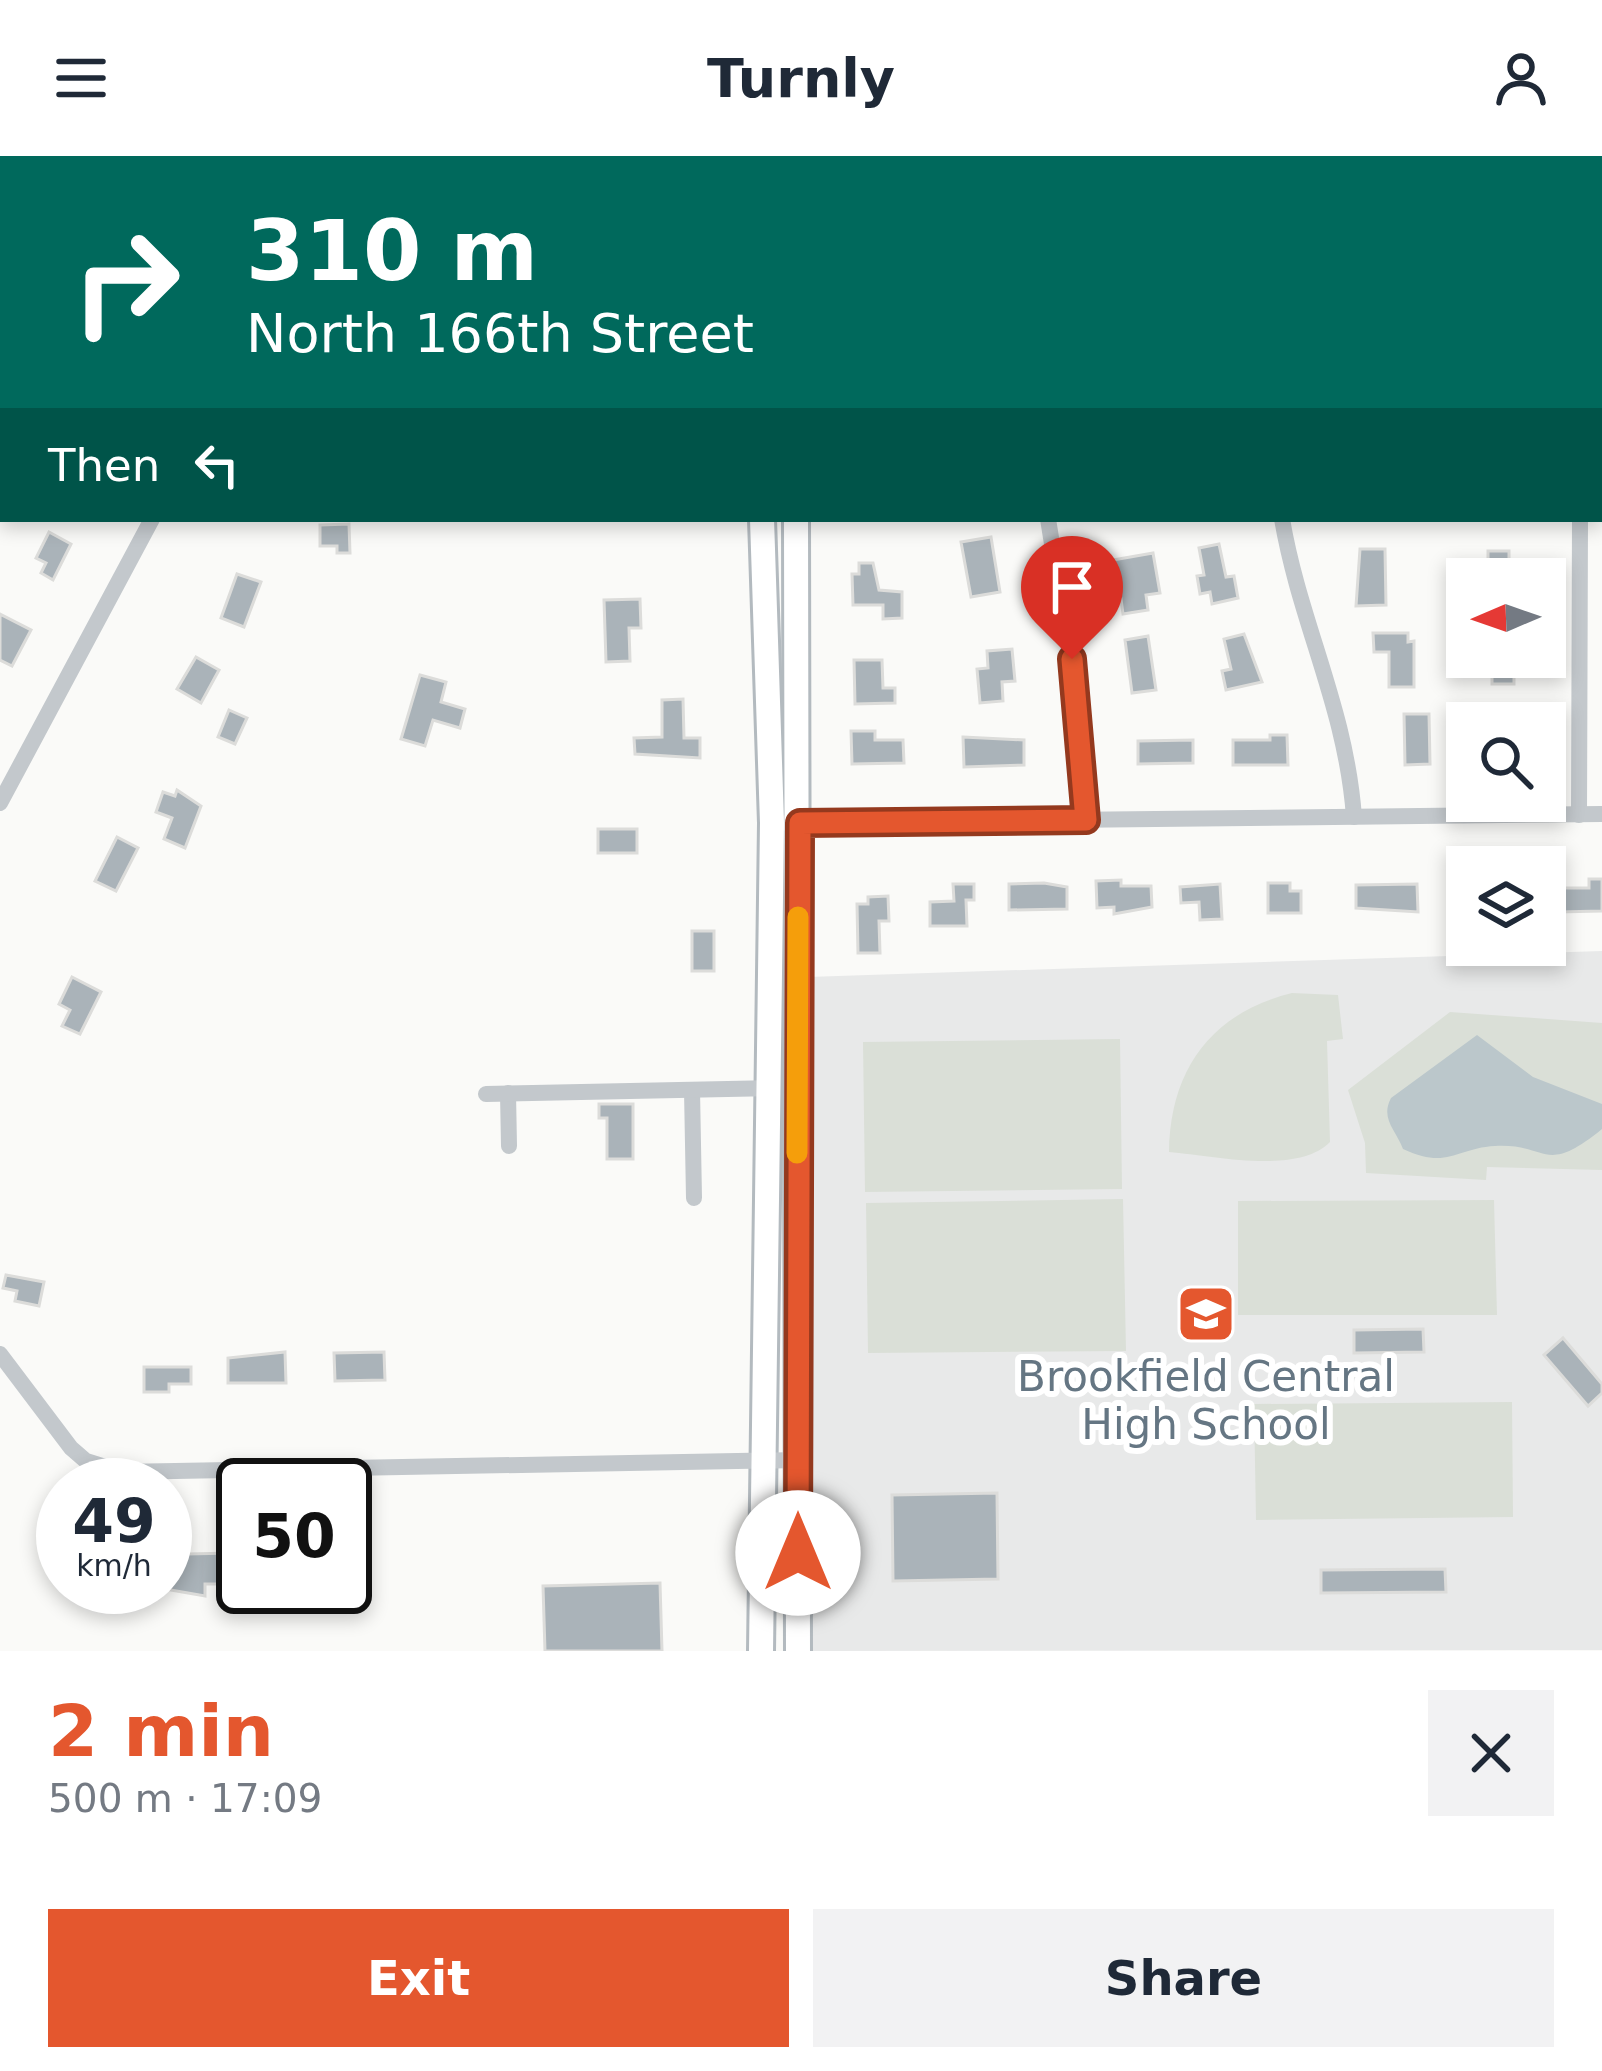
<!DOCTYPE html>
<html lang="en">
<head>
<meta charset="utf-8">
<style>
	:root { --surface:#fff; --page:#f2f2f3; --text:#1f2937; --muted:#747a83; --accent:#e4572e }
	body { margin:0; font-family:"DejaVu Sans",sans-serif; background:var(--page); color:var(--text); height:100vh; display:flex; flex-direction:column; font-size:45px; white-space:nowrap }
	* { box-sizing:border-box; margin:0 }
	p { font-size:39px; color:var(--muted) }
	.icon { flex:none; width:66px; height:66px; fill:none; stroke:currentColor; stroke-width:2; stroke-linecap:round; stroke-linejoin:round }
	.map { position:relative; height:1495px; overflow:hidden }
	.drawer { display:flex; flex-direction:column; background:var(--surface); flex:1 }
	.drawer>* { flex:none }
	.hud { position:absolute; left:0px; top:0px; width:1602px; height:366px; box-shadow:0 6px 18px #0003; background:#00695c; color:#fff; overflow:hidden }
	.needle { width:78px; rotate:268deg }
	.buttons { position:absolute; left:1446px; top:402px; display:grid; gap:24px }
	.buttons a { display:grid; place-items:center; width:120px; height:120px; border-radius:0px; background:var(--surface); box-shadow:0 6px 18px #0003; font-size:60px }
	.speed { position:absolute; left:36px; top:1302px; display:flex; gap:24px; font-size:60px; font-weight:700; text-align:center }
	.speed>* { display:grid; place-content:center; width:156px; height:156px; border-radius:50%; background:var(--surface); box-shadow:0 6px 18px #0003; line-height:1 }
	.speed small { font-size:30px; font-weight:400 }
	.speed .limit { border:6px solid #111; border-radius:18px; background:#fff; color:#111 }
	.pin { position:absolute; display:grid; place-items:center; width:102px; height:102px; color:#fff; margin:-123px -51px; border-radius:50% 50% 50% 0; rotate:-45deg; box-shadow:0 0 12px #0007 }
	.pin .icon { rotate:45deg }
	.me { position:absolute; width:132px; margin:-66px; rotate:0deg; stroke-linejoin:round; filter:drop-shadow(0 0 9px #0008) }
	.turn { display:flex; align-items:center; gap:42px; height:252px; padding:0 48px; font-size:54px }
	.turn .icon { width:156px; height:156px; stroke-width:2.5 }
	.turn b { display:block; font-size:84px; line-height:102px }
	.then { display:flex; align-items:center; height:114px; padding:0 48px; background:#0003; gap:24px; font-size:45px }
	.round { display:grid; place-items:center; flex:none; width:126px; height:126px; border-radius:0px; background:var(--page) }
	.head { display:flex; align-items:center; justify-content:space-between; height:204px; padding:0 48px }
	h1 { font-size:72px; font-weight:800; line-height:90px; color:var(--accent) }
	.cta { display:flex; gap:24px; margin-top:auto; padding:24px 48px }
	.cta a { flex:1; height:138px; border-radius:0px; background:var(--accent); color:#fff; font-size:48px; font-weight:800; line-height:138px; text-align:center }
	.cta a+a { background:var(--page); color:var(--text) }
	header { display:flex; justify-content:space-between; align-items:center; height:156px; padding:0 48px; background:var(--surface); font-size:54px; font-weight:800 }
	.map>svg:first-child { display:block }
	.built { fill:#e8e9e9 }
	.green { fill:#dadfd7 }
	.water { fill:#bbc7cb }
	.building { fill:#aab3b9; stroke:#dcdcda; stroke-width:3 }
	.lines { fill:none; stroke-linecap:round; stroke-linejoin:round }
	.secondary-casing { stroke:#b3babf; stroke-width:30 }
	.street { stroke:#c3c8cc; stroke-width:16 }
	.secondary { stroke:#fff; stroke-width:24 }
	.rail { stroke:#a2aab0; stroke-width:4.5; stroke-dasharray:18 9; stroke-linecap:butt }
	.route-casing { stroke:#94391e; stroke-width:30 }
	.route { stroke:#e4572e; stroke-width:21 }
	.slow { stroke:#f59e0b; stroke-width:21 }
	.labels { text-anchor:middle; stroke-width:12; stroke-linejoin:round; paint-order:stroke }
	.poi-label { font-size:42px; fill:#657683; stroke:#fff }
</style>
</head>
<body>
<header><svg class="icon" aria-label="menu" viewBox="0 0 24 24"><path d="M4 6h16M4 12h16M4 18h16"/></svg>Turnly<svg class="icon" aria-label="person" viewBox="0 0 24 24"><circle cx="12" cy="8" r="4"/><path d="M4 21q1-7 8-7t8 7"/></svg></header>
<div class="map">
<svg width="1602" height="1495" viewBox="0 0 1602 1495">
	<rect width="100%" height="100%" fill="#fafaf8"/>
	<path class="built" d="M1602,795V1494L811,1495L808,821Z"/>
	<g class="green">
		<path d="M37,0H746L35,3Z"/>
		<path d="M1292,837L1338,839L1343,883L1327,885L1330,986C1298,1019 1215,1000 1169,996C1170,914 1211,857 1292,837Z"/>
		<path d="M1450,856L1602,867V1014L1487,1011L1486,1024L1366,1017L1365,987L1348,934Z"/>
		<path d="M1120,883L1122,1033L865,1036L863,886Z"/>
		<path d="M1123,1043L1126,1195L868,1197L866,1047Z"/>
		<path d="M1494,1044L1497,1159H1238V1045Z"/>
		<path d="M1512,1246L1513,1361L1256,1364L1254,1248Z"/>
	</g>
	<path class="water" d="M1477,879L1533,921L1602,948V973C1543,1021 1549,987 1495,990C1456,992 1448,1014 1403,993C1396,974 1380,963 1391,942Z"/>
	<g class="building">
		<path d="M349,368L350,397H337V390H320V369Z"/>
		<path d="M49,376L71,388L53,424L41,417L46,407L36,402Z"/>
		<path d="M991,381L1000,436L971,441L961,386Z"/>
		<path d="M1219,388L1226,421L1234,420L1238,442L1212,448L1210,436L1200,438L1197,420L1204,419L1199,392Z"/>
		<path d="M1360,393H1385L1386,449L1356,450Z"/>
		<rect x="1488" y="395" width="21" height="28"/>
		<path d="M1153,397L1160,437L1146,439L1148,454L1123,458L1121,443L1116,444L1113,404Z"/>
		<path d="M859,407H873L879,434L902,436V462L883,463V449H853L852,418H859Z"/>
		<path d="M237,418L261,426L244,471L221,462Z"/>
		<path d="M640,443L641,472H629L630,505L606,506L604,444Z"/>
		<path d="M0,458L31,474L12,510L0,504Z"/>
		<path d="M1373,477H1408V486L1414,485V531H1389V496H1374Z"/>
		<path d="M1244,478L1262,526L1226,534L1222,515L1231,513L1224,483Z"/>
		<path d="M1148,480L1156,534L1132,537L1125,484Z"/>
		<path d="M1012,493L1015,525L1002,526L1003,545L980,547L977,513L988,512L987,495Z"/>
		<path d="M196,501L219,514L201,547L177,533Z"/>
		<rect x="1492" y="501" width="22" height="27"/>
		<path d="M854,504H882L883,532H895V547L855,548Z"/>
		<path d="M420,519L446,526L441,546L465,553L460,572L433,564L425,590L401,583Z"/>
		<path d="M683,543L684,582H700V602L635,598L634,582L662,581V544Z"/>
		<path d="M229,554L247,562L235,588L218,581Z"/>
		<path d="M1404,558H1429L1430,608L1405,609Z"/>
		<path d="M851,575H875V584H903L904,607L852,608Z"/>
		<path d="M1270,579H1287L1288,609H1233V584H1270Z"/>
		<path d="M963,581L1024,584V609L964,611Z"/>
		<path d="M1193,584V607L1138,608V585Z"/>
		<path d="M177,634L201,650L185,692L164,683L172,662L156,656L163,636L175,640Z"/>
		<rect x="598" y="673" width="39" height="24"/>
		<path d="M117,681L138,692L116,735L95,725Z"/>
		<path d="M1589,723H1602V755L1558,756V732H1589Z"/>
		<path d="M1121,724V730H1151L1152,751L1114,758V751L1097,752L1096,725Z"/>
		<path d="M1044,727L1067,731V753L1009,754V728Z"/>
		<path d="M1268,727H1290V735H1301V757H1268Z"/>
		<path d="M953,728H974V744H966L967,770H930V746L954,745Z"/>
		<path d="M1220,728L1222,763L1200,764L1199,746L1181,747L1180,731Z"/>
		<path d="M1417,728L1418,756L1356,752V729Z"/>
		<path d="M888,740L889,765H879L880,797H858L857,748H868V741Z"/>
		<rect x="692" y="775" width="22" height="40"/>
		<path d="M72,821L101,836L80,878L62,870L70,854L59,848Z"/>
		<path d="M599,948H633V1003H607V962H599Z"/>
		<path d="M6,1119L44,1126L39,1150L15,1145L17,1135L3,1132Z"/>
		<path d="M1423,1173L1424,1196L1354,1197V1174Z"/>
		<path d="M1563,1182L1602,1228V1237L1588,1250L1544,1199Z"/>
		<path d="M285,1196L286,1227H228V1202Z"/>
		<path d="M384,1196L385,1224L335,1225L334,1197Z"/>
		<path d="M144,1211H191V1228H169V1236H144Z"/>
		<path d="M997,1337L998,1423L893,1425L892,1339Z"/>
		<path d="M177,1374L188,1398L232,1397V1428H205V1440L165,1433V1380Z"/>
		<path d="M1445,1413L1446,1436L1321,1437V1414Z"/>
		<path d="M660,1427L662,1495H545L543,1430Z"/>
	</g>
	<g class="lines">
		<g class="secondary-casing">
			<g id="secondary">
				<path d="M795,0V3"/>
				<path d="M758,3V0"/>
				<path d="M796,363L798,1495"/>
				<path d="M761,1495L772,667L762,363"/>
			</g>
		</g>
		<g class="street">
			<path d="M1242,3V0"/>
			<path d="M1048,363L1081,568L1086,665"/>
			<path d="M1282,363C1300,468 1346,551 1354,661"/>
			<path d="M0,647L152,363"/>
			<path d="M1579,659L1580,363"/>
			<path d="M787,667L1602,658"/>
			<path d="M692,934L694,1042"/>
			<path d="M508,937L509,990"/>
			<path d="M486,938L771,932"/>
			<path d="M0,1198L71,1292L86,1305L121,1316L798,1304"/>
		</g>
		<use href="#secondary" class="secondary"/>
		<g class="rail">
			<path d="M19,3L21,0"/>
			<path d="M0,38L3,33"/>
		</g>
	</g>
	<g class="lines">
		<g class="route-casing">
			<path id="route" d="M798,1397L800,667L1086,664L1072,503"/>
		</g>
		<use href="#route" class="route"/>
		<path class="slow" d="M797,997L798,761"/>
	</g>
	<defs>
		<g id="school-square" transform="scale(3)"><rect x="-9" y="-9" width="18" height="18" rx="4" fill="#e4572e" stroke="#fff"/><path d="M0-5L7-2L0 1L-7-2ZM-4 1L0 2.5L4 1V4Q0 6-4 4Z" fill="#fff"/></g>
	</defs>
	<g fill-rule="evenodd">
		<use href="#school-square" x="1206" y="1158"/>
	</g>
	<g class="labels">
		<g class="poi-label">
			<text x="1206" y="1235">Brookfield Central<tspan x="1206" dy="48">High School</tspan></text>
		</g>
	</g>
</svg>
<div class="buttons">
<a><svg class="needle" viewBox="-14 -14 28 28"><path d="M0-13l5 13h-10z" fill="#e53935"/><path d="M0 13l5-13h-10z" fill="#747a83"/></svg></a>
<a><svg class="icon" aria-label="search" viewBox="0 0 24 24"><circle cx="10" cy="10" r="6"/><path d="M15 15l6 6"/></svg></a>
<a><svg class="icon" aria-label="layers" viewBox="0 0 24 24"><path d="M12 4l9 5-9 5-9-5zM3 14l9 5 9-5"/></svg></a>
</div>
<div class="speed"><div>49<small>km/h</small></div><div class="limit">50</div></div>
<div class="pin" style="left:1072px;top:503px;background:#d93025"><svg class="icon" aria-label="arrive" viewBox="0 0 24 24"><path d="M6 21V4h12l-3 4 3 4H6"/></svg></div>
<svg class="me" style="left:798px;top:1397px" viewBox="-20 -20 40 40"><circle r="19" fill="#fff"/><path d="M0-13L10 11 0 6-10 11z" fill="#e4572e"/></svg>
<div class="hud">
<div class="turn"><svg class="icon" aria-label="right" viewBox="0 0 24 24"><path d="M7 20v-9h11M14 6l5 5-5 5"/></svg><div><b>310 m</b>North 166th Street</div></div>
<div class="then">Then<svg class="icon" aria-label="left" viewBox="0 0 24 24"><path d="M17 20v-9H6M10 6l-5 5 5 5"/></svg></div>
</div>
</div>
<section class="drawer">
<div class="head"><div><h1>2 min</h1><p>500 m · 17:09</p></div><a class="round"><svg class="icon" aria-label="close" viewBox="0 0 24 24"><path d="M6 6l12 12M18 6L6 18"/></svg></a></div>
<div class="cta"><a>Exit</a><a>Share</a></div>
</section>
</body>
</html>
